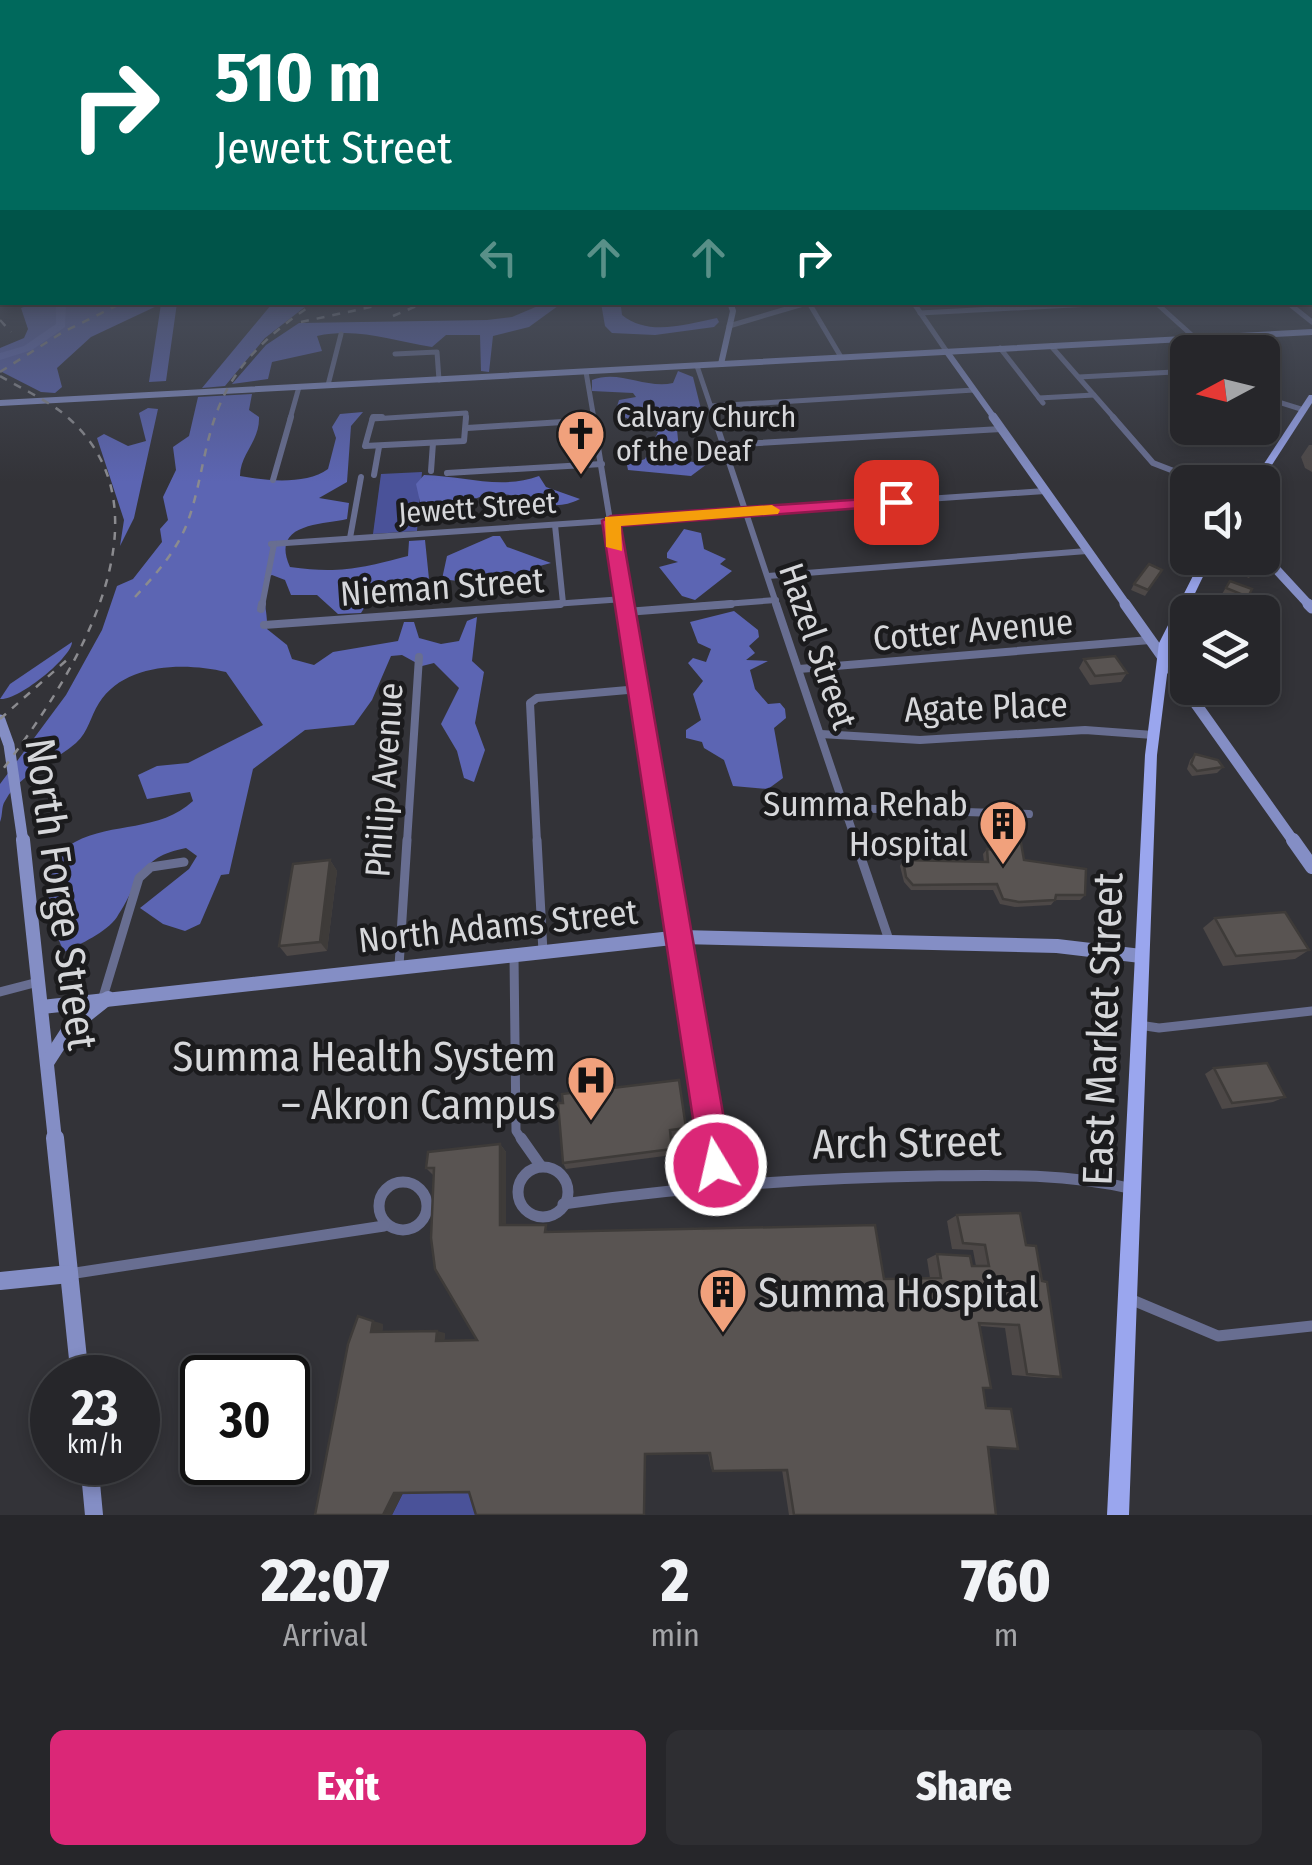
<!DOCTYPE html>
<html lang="en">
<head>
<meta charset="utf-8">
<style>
	:root { --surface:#26262a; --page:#2e2e32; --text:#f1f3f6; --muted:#a4a5a8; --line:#424347; --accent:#db2777 }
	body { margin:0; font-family:"Fira Sans Condensed",sans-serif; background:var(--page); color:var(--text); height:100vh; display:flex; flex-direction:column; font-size:38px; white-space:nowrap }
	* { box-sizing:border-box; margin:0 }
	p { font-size:32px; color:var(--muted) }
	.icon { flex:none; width:55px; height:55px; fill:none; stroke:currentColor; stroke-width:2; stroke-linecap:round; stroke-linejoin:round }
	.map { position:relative; height:1515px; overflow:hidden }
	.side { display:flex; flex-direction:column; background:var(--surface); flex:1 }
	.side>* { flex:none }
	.top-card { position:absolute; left:0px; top:0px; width:1312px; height:305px; box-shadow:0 5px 15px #0003,0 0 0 2px var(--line); background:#00695c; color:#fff; overflow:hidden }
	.needle { width:65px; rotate:263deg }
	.tools { position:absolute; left:1170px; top:335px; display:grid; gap:20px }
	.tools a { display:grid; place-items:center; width:110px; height:110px; border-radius:15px; background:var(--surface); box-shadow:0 5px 15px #0003,0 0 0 2px var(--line); font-size:50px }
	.speed { position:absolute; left:30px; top:1355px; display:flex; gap:20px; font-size:50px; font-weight:700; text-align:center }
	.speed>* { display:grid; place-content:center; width:130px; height:130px; border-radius:50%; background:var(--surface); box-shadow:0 5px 15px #0003,0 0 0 2px var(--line); line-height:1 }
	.speed small { font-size:25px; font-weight:400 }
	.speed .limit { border:5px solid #111; border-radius:15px; background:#fff; color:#111 }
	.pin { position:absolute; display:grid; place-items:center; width:85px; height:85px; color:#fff; margin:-42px; border-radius:20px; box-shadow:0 5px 15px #0006 }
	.me { position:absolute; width:110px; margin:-55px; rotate:351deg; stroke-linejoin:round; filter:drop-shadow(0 0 8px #0008) }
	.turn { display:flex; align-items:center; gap:35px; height:210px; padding:0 50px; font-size:45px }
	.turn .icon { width:130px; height:130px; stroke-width:2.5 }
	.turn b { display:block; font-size:70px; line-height:85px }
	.lanes { display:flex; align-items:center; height:95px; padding:0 50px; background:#0003; justify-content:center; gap:50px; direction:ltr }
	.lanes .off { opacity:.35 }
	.eta { display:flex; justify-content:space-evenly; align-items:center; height:170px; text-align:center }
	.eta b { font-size:60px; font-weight:800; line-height:70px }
	.cta { display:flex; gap:20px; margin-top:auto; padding:20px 50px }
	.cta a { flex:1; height:115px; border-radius:15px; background:var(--accent); color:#fff; font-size:40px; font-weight:800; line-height:115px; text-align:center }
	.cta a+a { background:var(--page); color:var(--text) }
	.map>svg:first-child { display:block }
	.green { fill:#4a5299 }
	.forest { fill:#5c65b3 }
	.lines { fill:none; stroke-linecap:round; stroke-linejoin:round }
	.river { fill:#6670c0; fill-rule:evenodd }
	.street-far4 { stroke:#686e91; stroke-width:5 }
	.street-far3 { stroke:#686e91; stroke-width:6 }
	.street-far2 { stroke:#686e91; stroke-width:8 }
	.street-far1 { stroke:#686e91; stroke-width:9 }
	.street { stroke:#686e91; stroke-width:11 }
	.secondary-far4 { stroke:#848ec5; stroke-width:6 }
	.secondary-far3 { stroke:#848ec5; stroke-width:9 }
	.secondary-far2 { stroke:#848ec5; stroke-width:11 }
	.secondary-far1 { stroke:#848ec5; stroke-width:14 }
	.secondary { stroke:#848ec5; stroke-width:18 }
	.primary { fill:#9aa6ee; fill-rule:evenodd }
	.rail { stroke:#8b8b8f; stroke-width:2.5; stroke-dasharray:8 8; stroke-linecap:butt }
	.wall { fill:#4d4847 }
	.shaded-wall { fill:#3e3b39 }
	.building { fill:#595452; stroke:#3e3b39; stroke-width:2.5 }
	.route { fill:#db2777; stroke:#8e194d; stroke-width:2.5 }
	.slow { fill:#f59e0b }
	.labels { text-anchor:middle; stroke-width:9; stroke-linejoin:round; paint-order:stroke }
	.far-poi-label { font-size:30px; fill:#d6d7da; stroke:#1b1b1d; text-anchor:start }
	.far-street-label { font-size:30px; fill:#d6d7da; stroke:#1b1b1d }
	.street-label { font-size:35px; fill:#d6d7da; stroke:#1b1b1d }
	.poi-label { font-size:35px; fill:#d6d7da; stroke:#1b1b1d; text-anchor:end }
	.near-street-label { font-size:42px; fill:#d6d7da; stroke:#1b1b1d }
	.near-poi-label { font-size:42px; fill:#d6d7da; stroke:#1b1b1d; text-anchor:end }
</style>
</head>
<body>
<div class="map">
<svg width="1312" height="1515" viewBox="0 0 1312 1515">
	<rect width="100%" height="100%" fill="#333338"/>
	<g class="green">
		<path d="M422,472L417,531L373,534L381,474Z"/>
		<path d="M405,1489H477L484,1515H392Z"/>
	</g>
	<g class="forest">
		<path d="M35,303H177L166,381L149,382L161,304L91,337L57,368L62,387L55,393L41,392L0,371V348L24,338L28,329L21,308Z"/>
		<path d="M268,303H310L265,338L225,386L202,388L271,305Z"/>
		<path d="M545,303H562L529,327L493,336L489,372L481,371L480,335H446L432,347C392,341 358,327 317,336L322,351L272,362L268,379L232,384L266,345L299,323L487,320L512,317Z"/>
		<path d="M601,303H650L621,307L622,315C649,337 686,324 717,318L719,322L714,327L655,335L612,333L605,326Z"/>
		<path d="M678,371L693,377L701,409H675L680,460L707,464L691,476L628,470L627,465L645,459L658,432L615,413L619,400L636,397L633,393L592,391V380C619,369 645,389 673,383Z"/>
		<path d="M252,394L249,410L259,417C260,441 240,454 240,476C266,481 306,485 328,469L336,438L332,427L340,414L363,412L351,426L347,482L319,498L349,503L347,519C321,525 270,523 290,567C339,574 362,568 408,556L409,541L425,540L429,579L371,597L361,613L338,614L317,595H291L285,580L272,575L265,578C261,596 268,610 267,629L287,645L292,659L314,665L333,652L398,641L404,622H414L419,638L441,644L459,641L467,621L477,617L472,661L484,672L475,723L485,750L474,782L464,778L457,751L441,724L459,688L434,663L422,666L402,655L391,656L372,700L354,725L305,730L253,769L229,874L221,875L200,924L185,931L163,924L140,908L189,869L197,856L186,848C137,857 140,883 117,917C106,933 80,944 64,952L50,920L46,869C55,860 63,848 75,842C112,822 160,832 193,801L190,792L147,799L138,775L157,766L188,763L263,725L226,672C185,662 124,663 99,703C90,717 89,731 76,743C53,763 20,773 5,801C1,807 3,815 0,822V784L66,695L102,630L117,586L133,579L162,542L160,529L168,520L163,497L176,470L173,447L189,436L198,397Z"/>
		<path d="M148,408L158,409L134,518L120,546L124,520L97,438L104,434L128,446L146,441L139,413Z"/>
		<path d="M424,475C464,476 501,490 539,476L546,487L580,499C549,515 528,494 498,494C472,494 449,515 423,515L416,484Z"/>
		<path d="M684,529L701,533L704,549L726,559L720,564L732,571L695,600L682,596L659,567L678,562L667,558V553Z"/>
		<path d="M493,536H500L507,547L551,563L532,568L537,575L536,582L521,571L500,582L492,577L481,584L442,579L447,556Z"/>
		<path d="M734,611L758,630L759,637L749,646L755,653L746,660L768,661L750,670L755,689L768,704L780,703L785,709L786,718L774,728L783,778L768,789L733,786L724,760L704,748L702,742L686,738V730L701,720L693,694L703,681L688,663L693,658L706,662L711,649L698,643L690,622Z"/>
		<path d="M72,642C72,657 18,701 0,699L10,684Z"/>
	</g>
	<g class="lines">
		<path class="river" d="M56,302H66L65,327L32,350L0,360V353L24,346L56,324Z"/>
		<g class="street-far4">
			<path d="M913,302L947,352"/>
			<path d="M1155,302L1195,338"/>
			<path d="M1287,302L1312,322"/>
			<path d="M809,303L841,357"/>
			<path d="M920,313L1130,302"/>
			<path d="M729,326L810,302"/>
			<path d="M1051,346L1115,419"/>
			<path d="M1000,348L1043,403"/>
			<path d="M395,354L437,352L439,380"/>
			<path d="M697,366L715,419"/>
			<path d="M586,372L594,419"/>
			<path d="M1079,377L1174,372"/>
			<path d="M328,385L341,334"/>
			<path d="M1262,397L1304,410"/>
			<path d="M1039,398L1094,395"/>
			<path d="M711,406L974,390"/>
			<path d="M290,419L299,387"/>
			<path d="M372,419L466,413V419"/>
		</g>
		<g class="street-far3">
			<path d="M382,417H373L365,446L464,441L466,417"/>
			<path d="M593,417L624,606"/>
			<path d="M714,417L777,606"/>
			<path d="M1113,417L1153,463L1202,482"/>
			<path d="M467,428L594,420"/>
			<path d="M724,445L1001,429"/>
			<path d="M431,471L433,443"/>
			<path d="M447,473L602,464"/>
			<path d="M374,475L379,447"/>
			<path d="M273,480L291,417"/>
			<path d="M555,525L563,603"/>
			<path d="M350,538L361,477"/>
			<path d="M271,544L1045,491"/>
			<path d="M768,576L1087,551"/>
			<path d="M262,606L274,544"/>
			<path d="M525,606L624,599"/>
			<path d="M699,606L776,600"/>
		</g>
		<g class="street-far2">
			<path d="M624,604L663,842"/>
			<path d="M776,604L856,842"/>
			<path d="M261,609L262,604"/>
			<path d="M626,612L731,604"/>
			<path d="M264,625L560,604"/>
			<path d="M799,669L1150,640"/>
			<path d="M821,734L920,740L1085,730L1153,735"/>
			<path d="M846,808L1029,814"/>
			<path d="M407,842L419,657"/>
			<path d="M537,842L530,703L537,698L639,689"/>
		</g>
		<g class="street-far1">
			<path d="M537,840L543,952"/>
			<path d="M663,840L712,1140"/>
			<path d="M855,840L890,943"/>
			<path d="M514,956L516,1131L522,1140"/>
			<path d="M399,966L407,840"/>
			<path d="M0,992L38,982"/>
			<path d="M103,997L139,878L151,867L184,862"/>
			<path d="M1139,1025L1159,1028L1312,1011"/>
		</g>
		<g class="street">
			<path d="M521,1138L540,1165"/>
			<path d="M712,1138L719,1183"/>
			<circle cx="543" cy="1192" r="25"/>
			<circle cx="403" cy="1206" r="24"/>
			<path d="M563,1204C684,1187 806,1178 928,1176C997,1175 1065,1173 1133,1189"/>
			<path d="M69,1274L384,1226"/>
			<path d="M1130,1299L1218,1336L1312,1326"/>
		</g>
		<g class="secondary-far4">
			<path d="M947,352L995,419"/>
			<path d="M721,364L733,311L730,302"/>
			<path d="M0,403L1312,332"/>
		</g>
		<g class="secondary-far3">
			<path d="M993,417L1127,606"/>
			<path d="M1262,554L1310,606"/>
		</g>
		<g class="secondary-far2">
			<path d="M1125,604L1294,842"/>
			<path d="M1308,604L1312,608"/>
			<path d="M0,720L9,745L23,842"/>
		</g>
		<g class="secondary-far1">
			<path d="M23,840L55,1140"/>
			<path d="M1293,840L1312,867"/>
			<path d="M42,1007L681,937L1057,946L1141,956"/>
			<path d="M47,1063L69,1029L108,998"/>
		</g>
		<g class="secondary">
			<path d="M55,1138L80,1378"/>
			<path d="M0,1281L69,1274"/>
			<path d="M89,1462L94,1515"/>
		</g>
		<g class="primary">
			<path d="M1309,395H1312V403L1261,482H1252Z"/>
			<path d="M1202,558H1212L1171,643L1157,755L1129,1515H1107L1145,755L1159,643Z"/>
		</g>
		<g class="rail">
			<path d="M393,316L426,302"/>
			<path d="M0,320L11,332"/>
			<path d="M301,322L394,302"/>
			<path d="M0,372L63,332L124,302"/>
			<path d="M0,376C19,387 42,398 60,411C184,508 70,682 0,773"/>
			<path d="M135,597C156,574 177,551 188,521C202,482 204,440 221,402C240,358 277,328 316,302"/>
			<path d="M0,719L69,658"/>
		</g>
	</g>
	<g class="wall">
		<path d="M1309,445H1312V472L1305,468L1301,457Z"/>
		<path d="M1246,558L1254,571L1249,578L1237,573Z"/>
		<path d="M1162,570L1145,596L1131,590L1134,584Z"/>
		<path d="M1230,581L1248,597L1244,603L1222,594Z"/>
		<path d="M1084,659L1127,673L1121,682L1090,685L1079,668Z"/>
		<path d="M1195,754L1223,767L1217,773L1192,776L1187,769L1190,760Z"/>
		<path d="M1001,818L1024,860L1085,895L1080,900H1055L1051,905L1015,907L1000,904L993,890H911L904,882L900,866L903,860L984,862L983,854L987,849L993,850L990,827L993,821L999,822Z"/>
		<path d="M330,860L337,871L327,951L287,956L279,946Z"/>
		<path d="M1215,918L1309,950L1295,959L1223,966L1203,928Z"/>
		<path d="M1214,1068L1285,1097L1273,1102L1222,1109L1205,1074Z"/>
		<path d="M558,1103L686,1128L685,1135L671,1137L672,1155L566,1169L563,1163Z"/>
		<path d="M500,1144L506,1152V1225L884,1279L930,1278L927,1259L937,1254L972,1266H976L973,1250L952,1249L947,1221L957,1215L1026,1245L1061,1377L1045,1378L1012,1375L1005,1328L980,1326L991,1388H983L996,1515H789L782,1470L713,1471L711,1468L708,1453L645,1454L469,1492L403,1493L315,1515L383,1324L382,1332L445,1333L444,1341L477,1340L434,1176L426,1168Z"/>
	</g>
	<g class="shaded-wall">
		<path d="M330,860L337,871L327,951L320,942Z"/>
		<path d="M500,1144L506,1152V1231L500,1225Z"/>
		<path d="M358,1316L383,1324L382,1335L371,1332Z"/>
		<path d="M437,1331L445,1333L444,1343L436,1341Z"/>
		<path d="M405,1489L392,1515H383L394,1493Z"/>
	</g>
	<g class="building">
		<path d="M1246,558L1258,563L1254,571L1242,567Z"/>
		<path d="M1149,564L1162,570L1148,590L1134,584Z"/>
		<path d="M1230,581L1252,589L1248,597L1226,588Z"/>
		<path d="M1115,656L1127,673L1095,676L1084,659Z"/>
		<path d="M1195,754L1218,760L1223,767L1197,771L1191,764Z"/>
		<path d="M1001,818L1017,820L1024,860L1086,869L1085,895H1056L1055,900L1019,902L1003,899L997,884L913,885L906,877L903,860L988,862L987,849L997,850L993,821L1002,822Z"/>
		<path d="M330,860L320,942L279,946L293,864Z"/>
		<path d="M1285,912L1309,950L1236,956L1215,918Z"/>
		<path d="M1267,1063L1285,1097L1232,1103L1214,1068Z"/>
		<path d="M679,1080L686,1128L670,1130L672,1149L563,1163L558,1103H563L562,1094Z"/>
		<path d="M500,1144V1225H546L545,1232L875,1225L884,1279L941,1278L937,1254L970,1256L972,1266H989L985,1245L963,1243L957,1215L1020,1213L1026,1245L1036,1246L1042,1281L1047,1282L1061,1377L1027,1374L1019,1325L979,1323L991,1388H983L986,1408L1011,1409L1018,1449L988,1447L996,1515H794L787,1470L713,1471L710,1453L645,1454L644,1515H476L469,1492L394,1493L383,1515H315L348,1344L358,1316L373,1321L371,1332L437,1331L436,1341L477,1340L435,1269L431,1238L434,1168H426L428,1152Z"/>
	</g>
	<linearGradient id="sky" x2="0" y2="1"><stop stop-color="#1c1c1f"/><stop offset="0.56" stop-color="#4a505e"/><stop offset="1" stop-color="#4a505e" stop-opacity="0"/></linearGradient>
	<rect width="1312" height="482" fill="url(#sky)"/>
	<path class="route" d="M896,497L905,502L902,505L621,526L732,1165L727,1176L716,1181L705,1176L700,1165L602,521L611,516Z"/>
	<path class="slow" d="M772,505L780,510L778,514L621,526L622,551L606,547L605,517Z"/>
	<defs>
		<g id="church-pin" transform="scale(2.5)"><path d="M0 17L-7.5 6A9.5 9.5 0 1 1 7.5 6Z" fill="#f1a17c" stroke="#1b1b1d"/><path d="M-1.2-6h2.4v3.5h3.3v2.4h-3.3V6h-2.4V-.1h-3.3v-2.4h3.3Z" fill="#111"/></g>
		<g id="building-pin" transform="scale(2.5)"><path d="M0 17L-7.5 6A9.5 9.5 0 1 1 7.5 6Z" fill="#f1a17c" stroke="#1b1b1d"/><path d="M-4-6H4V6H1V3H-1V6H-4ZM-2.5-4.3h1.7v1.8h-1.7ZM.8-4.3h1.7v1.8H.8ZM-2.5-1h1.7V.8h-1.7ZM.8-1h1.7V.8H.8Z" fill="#111"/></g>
		<g id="hospital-pin" transform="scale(2.5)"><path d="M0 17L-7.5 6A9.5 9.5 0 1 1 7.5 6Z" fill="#f1a17c" stroke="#1b1b1d"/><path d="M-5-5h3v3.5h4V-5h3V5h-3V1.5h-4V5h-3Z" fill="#111"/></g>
	</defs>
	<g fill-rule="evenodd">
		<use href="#church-pin" x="581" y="434"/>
		<use href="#building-pin" x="1003" y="824"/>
		<use href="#hospital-pin" x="591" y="1080"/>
		<use href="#building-pin" x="723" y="1292"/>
	</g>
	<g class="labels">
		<g class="far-poi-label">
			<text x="616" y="427">Calvary Church<tspan x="616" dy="34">of the Deaf</tspan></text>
		</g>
		<g class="far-street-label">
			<text transform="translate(477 508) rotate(-4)" y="10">Jewett Street</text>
		</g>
		<g class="street-label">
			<text transform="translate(442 587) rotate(-4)" y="12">Nieman Street</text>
			<text transform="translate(973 630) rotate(-5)" y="12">Cotter Avenue</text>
			<text transform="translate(818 646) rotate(71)" y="12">Hazel Street</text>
			<text transform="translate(986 707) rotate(-2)" y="12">Agate Place</text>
			<text transform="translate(384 780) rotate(-86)" y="12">Philip Avenue</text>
			<text transform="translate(498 926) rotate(-6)" y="12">North Adams Street</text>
		</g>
		<g class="poi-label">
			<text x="968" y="816">Summa Rehab<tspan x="968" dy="40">Hospital</tspan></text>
		</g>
		<g class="near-street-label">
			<text transform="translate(62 894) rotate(82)" y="15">North Forge Street</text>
			<text transform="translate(1102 1029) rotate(-88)" y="15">East Market Street</text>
			<text transform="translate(907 1142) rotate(-1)" y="15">Arch Street</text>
		</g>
		<g class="near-poi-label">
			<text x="556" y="1071">Summa Health System<tspan x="556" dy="48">– Akron Campus</tspan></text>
			<text x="758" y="1307" text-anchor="start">Summa Hospital</text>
		</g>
	</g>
</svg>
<div class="tools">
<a><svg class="needle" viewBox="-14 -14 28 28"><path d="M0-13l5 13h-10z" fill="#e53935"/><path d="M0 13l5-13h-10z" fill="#a4a5a8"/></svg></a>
<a><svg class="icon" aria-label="sound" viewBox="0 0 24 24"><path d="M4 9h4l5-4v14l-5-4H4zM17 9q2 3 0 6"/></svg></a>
<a><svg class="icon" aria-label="layers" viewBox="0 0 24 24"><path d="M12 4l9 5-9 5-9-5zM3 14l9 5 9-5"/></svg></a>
</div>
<div class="speed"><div>23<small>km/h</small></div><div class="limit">30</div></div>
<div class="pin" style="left:896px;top:502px;background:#d93025"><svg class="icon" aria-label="arrive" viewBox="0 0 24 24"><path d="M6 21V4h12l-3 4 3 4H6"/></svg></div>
<svg class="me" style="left:716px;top:1165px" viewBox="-20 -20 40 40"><circle r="17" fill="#db2777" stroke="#fff" stroke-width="3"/><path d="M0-11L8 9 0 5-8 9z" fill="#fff"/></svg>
<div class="top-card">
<div class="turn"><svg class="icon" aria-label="right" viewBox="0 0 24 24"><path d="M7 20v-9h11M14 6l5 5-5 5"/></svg><div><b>510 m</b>Jewett Street</div></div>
<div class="lanes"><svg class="icon off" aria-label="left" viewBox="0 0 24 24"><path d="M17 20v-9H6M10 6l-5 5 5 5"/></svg><svg class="icon off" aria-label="ahead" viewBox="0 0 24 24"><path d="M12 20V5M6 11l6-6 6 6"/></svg><svg class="icon off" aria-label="ahead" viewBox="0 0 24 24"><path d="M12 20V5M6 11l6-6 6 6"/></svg><svg class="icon" aria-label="right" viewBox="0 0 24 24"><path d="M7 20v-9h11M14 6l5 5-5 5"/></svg></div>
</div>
</div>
<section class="side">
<div class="eta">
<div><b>22:07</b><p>Arrival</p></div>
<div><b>2</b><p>min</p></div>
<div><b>760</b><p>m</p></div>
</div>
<div class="cta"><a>Exit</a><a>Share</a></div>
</section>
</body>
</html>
